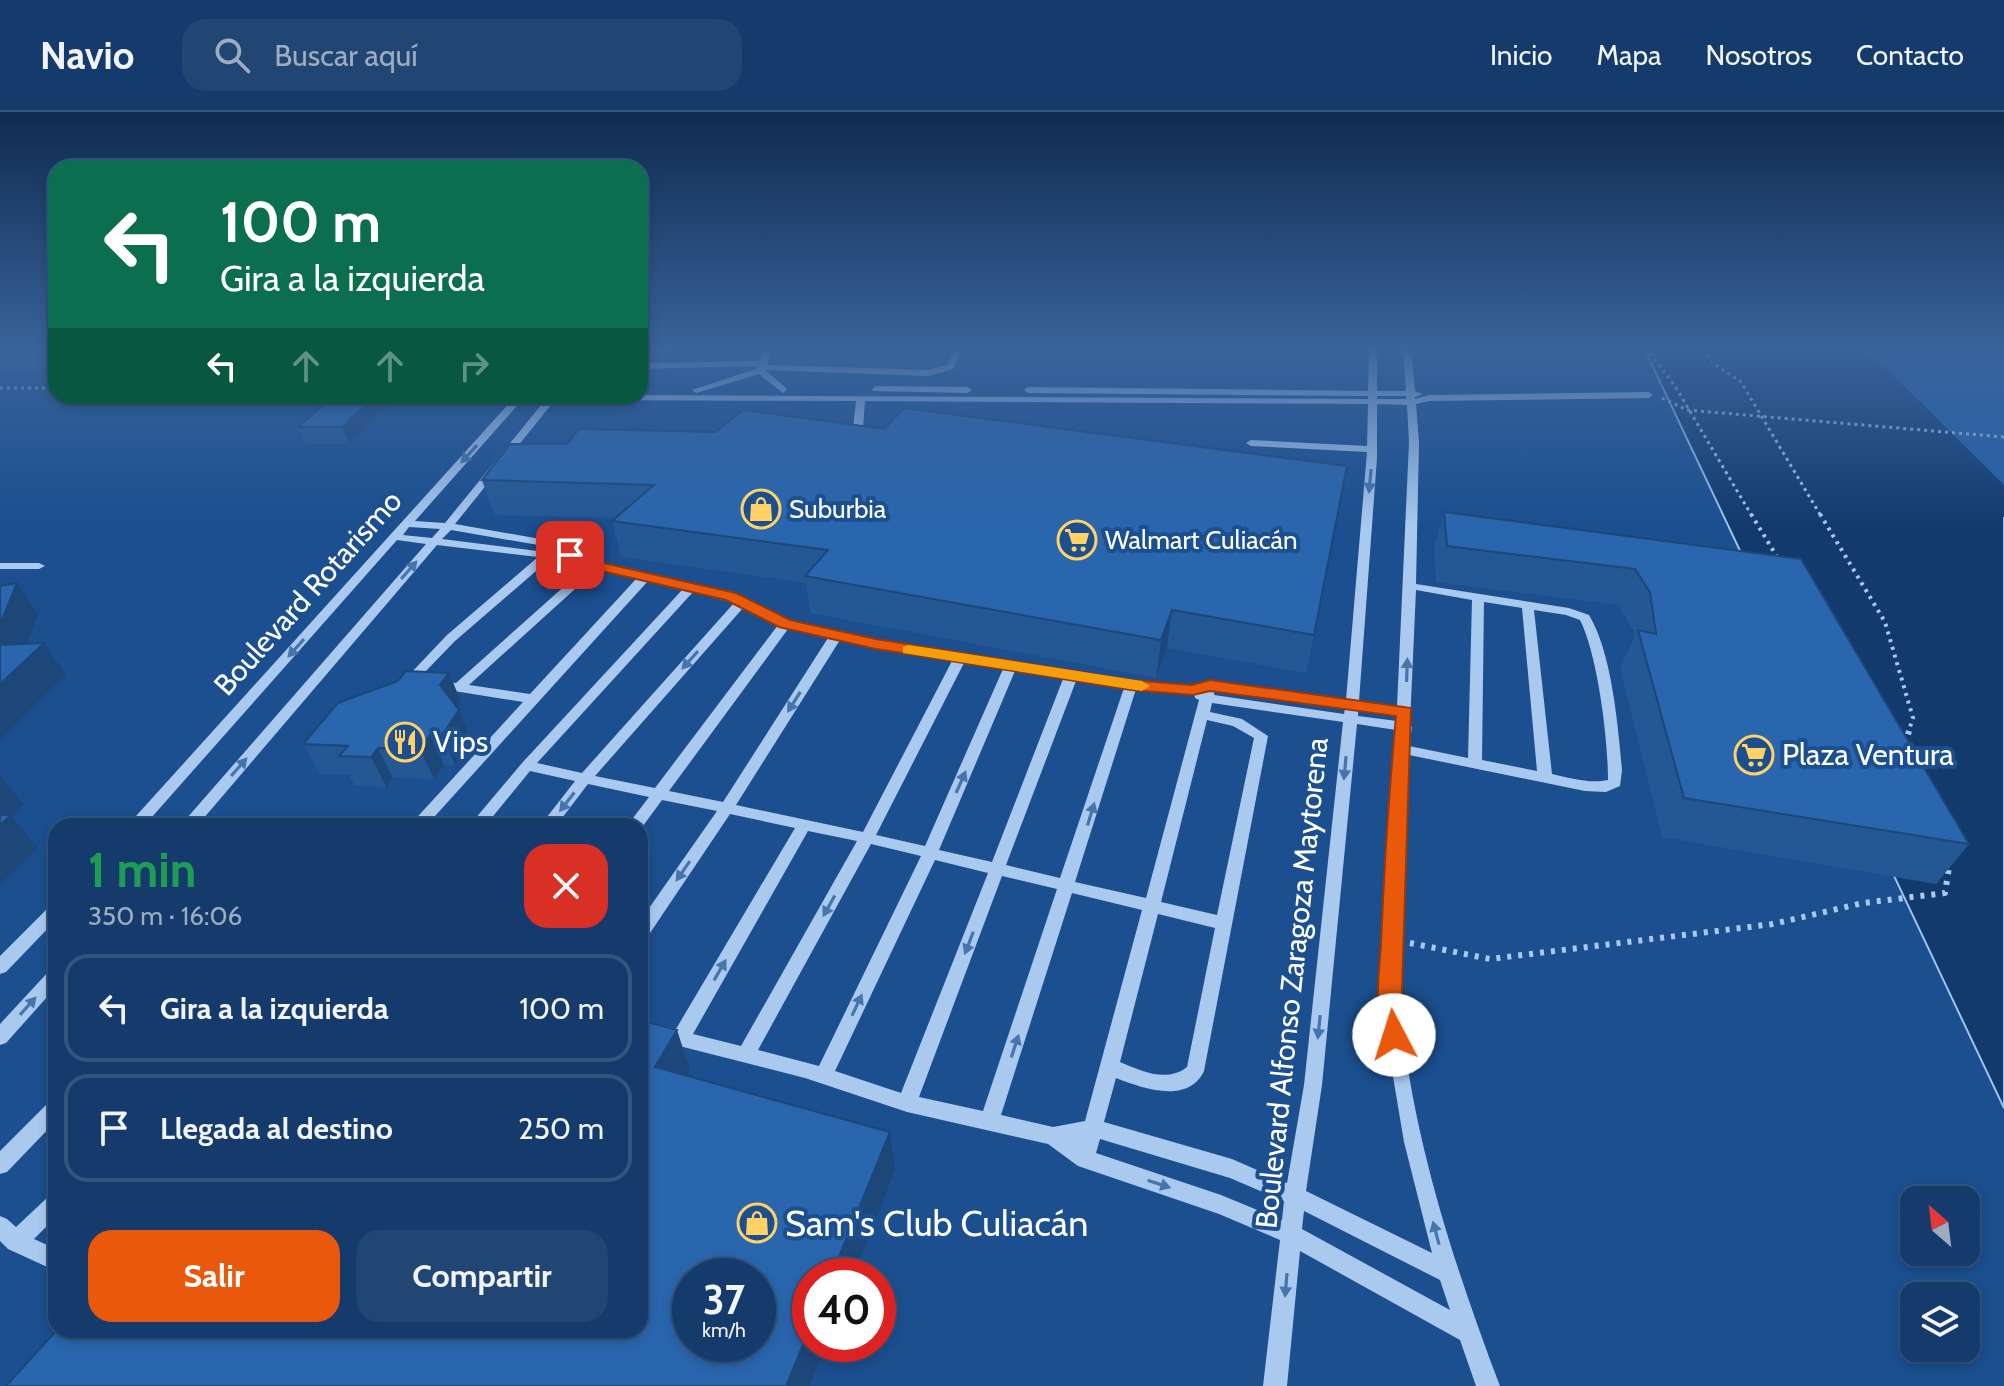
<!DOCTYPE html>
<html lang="es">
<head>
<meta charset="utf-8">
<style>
	:root { --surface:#143b6b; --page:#214673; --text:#f1f3f6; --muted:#9dadc1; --line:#33557e; --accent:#ea580c }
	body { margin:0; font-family:Cabin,sans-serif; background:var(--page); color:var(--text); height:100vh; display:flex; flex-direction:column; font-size:30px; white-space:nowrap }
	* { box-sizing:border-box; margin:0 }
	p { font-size:26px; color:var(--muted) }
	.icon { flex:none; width:44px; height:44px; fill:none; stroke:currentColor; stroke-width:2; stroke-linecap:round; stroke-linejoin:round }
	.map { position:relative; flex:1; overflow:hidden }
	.details { position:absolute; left:48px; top:706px; width:600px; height:520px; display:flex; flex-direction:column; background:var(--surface); border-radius:24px; box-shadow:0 4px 12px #0003,0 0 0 2px var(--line) }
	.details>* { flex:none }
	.top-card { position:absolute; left:48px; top:48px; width:600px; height:244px; border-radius:24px; box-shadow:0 4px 12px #0003,0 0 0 2px var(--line); background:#0b6e4f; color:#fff; overflow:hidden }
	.needle { width:52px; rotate:332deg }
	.controls { position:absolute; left:1900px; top:1074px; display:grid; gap:16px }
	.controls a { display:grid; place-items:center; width:80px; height:80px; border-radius:16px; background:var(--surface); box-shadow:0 4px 12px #0003,0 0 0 2px var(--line); font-size:40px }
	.speed { position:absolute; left:672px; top:1146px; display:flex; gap:16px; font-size:40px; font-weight:700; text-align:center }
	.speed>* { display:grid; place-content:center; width:104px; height:104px; border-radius:50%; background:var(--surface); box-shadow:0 4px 12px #0003,0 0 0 2px var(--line); line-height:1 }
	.speed small { font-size:20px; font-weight:400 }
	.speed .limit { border:12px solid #d22; background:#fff; color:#111 }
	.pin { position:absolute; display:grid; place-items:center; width:68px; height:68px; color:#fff; margin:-34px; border-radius:16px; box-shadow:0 4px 12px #0006 }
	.me { position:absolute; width:88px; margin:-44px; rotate:355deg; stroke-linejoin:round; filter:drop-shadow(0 0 6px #0008) }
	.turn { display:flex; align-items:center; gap:28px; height:168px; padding:0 40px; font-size:36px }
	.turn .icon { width:104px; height:104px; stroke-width:2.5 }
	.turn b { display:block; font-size:56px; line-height:68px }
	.lanes { display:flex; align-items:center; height:76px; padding:0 40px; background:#0003; justify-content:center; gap:40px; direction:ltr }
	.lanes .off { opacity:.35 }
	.round { display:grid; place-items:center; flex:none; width:84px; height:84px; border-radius:24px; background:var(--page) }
	.head { display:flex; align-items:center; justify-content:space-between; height:136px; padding:0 40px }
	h1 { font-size:48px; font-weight:800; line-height:60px; color:#1e9e55 }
	.cta { display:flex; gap:16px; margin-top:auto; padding:16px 40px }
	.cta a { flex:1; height:92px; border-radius:24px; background:var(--accent); color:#fff; font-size:32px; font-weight:800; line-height:92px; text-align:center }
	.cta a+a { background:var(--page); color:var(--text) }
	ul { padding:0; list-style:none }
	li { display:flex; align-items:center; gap:24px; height:108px; margin:0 16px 12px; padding:0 24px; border:4px solid var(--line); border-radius:24px }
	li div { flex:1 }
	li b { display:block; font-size:30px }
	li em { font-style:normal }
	header { display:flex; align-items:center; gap:48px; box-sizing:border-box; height:112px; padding:0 40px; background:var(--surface); border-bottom:2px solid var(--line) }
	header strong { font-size:38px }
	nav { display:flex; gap:44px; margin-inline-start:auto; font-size:28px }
	.search { width:560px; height:72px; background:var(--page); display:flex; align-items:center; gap:20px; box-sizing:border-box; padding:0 28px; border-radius:24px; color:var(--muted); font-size:30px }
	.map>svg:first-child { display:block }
	.green { fill:#2461a8 }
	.water { fill:#123a6d; stroke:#9cc4f0; stroke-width:2 }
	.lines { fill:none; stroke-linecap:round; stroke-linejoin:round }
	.river { fill:#123a6d; fill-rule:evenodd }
	.path-far2 { stroke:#a9c9ee; stroke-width:3; stroke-dasharray:3 4; stroke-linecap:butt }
	.path-far1 { stroke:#a9c9ee; stroke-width:4; stroke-dasharray:3 5; stroke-linecap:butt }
	.path { stroke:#a9c9ee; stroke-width:6; stroke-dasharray:4 7; stroke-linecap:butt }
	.minor { fill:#a9c9ee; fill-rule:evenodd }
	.path-bridge { stroke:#a9c9ee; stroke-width:3; stroke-dasharray:3 4; stroke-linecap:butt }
	.wall { fill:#245895 }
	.shaded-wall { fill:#1d4779 }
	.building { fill:#2a66ad; stroke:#1d4779; stroke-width:2; fill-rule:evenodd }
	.oneway { fill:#4674ac }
	.route { fill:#ea580c; stroke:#983908; stroke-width:2 }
	.slow { fill:#f59e0b }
	.labels { text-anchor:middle; stroke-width:8; stroke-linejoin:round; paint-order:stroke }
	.far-poi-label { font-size:26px; fill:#fff; stroke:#1b4f8f; text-anchor:start }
	.street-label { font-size:30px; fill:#fff; stroke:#1b4f8f }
	.poi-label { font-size:30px; fill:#fff; stroke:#1b4f8f; text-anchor:start }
	.near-poi-label { font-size:36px; fill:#fff; stroke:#1b4f8f; text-anchor:start }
</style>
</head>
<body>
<header>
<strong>Navio</strong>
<div class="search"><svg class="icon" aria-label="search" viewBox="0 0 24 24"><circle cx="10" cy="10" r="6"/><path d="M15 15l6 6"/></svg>Buscar aquí</div>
<nav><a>Inicio</a><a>Mapa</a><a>Nosotros</a><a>Contacto</a></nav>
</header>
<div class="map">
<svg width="2004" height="1274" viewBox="0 0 2004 1274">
	<rect width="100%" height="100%" fill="#1b4f8f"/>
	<path class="green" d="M1858,236H2004V395L1975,366L1940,313Z"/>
	<path class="water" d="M1644,236H1858L1940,313L1975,366L2004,395V996Z"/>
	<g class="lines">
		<path class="river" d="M1827,236H1859L1890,260L2004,373V405L1991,402L1868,272Z"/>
		<g class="path-far2">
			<path d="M1646,236L1675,274L1752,404"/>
			<path d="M1705,236L1710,249L1741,270L1821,404"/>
			<path d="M0,276H56"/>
			<path d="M1662,286L1687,298"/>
		</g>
		<g class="path-far1">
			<path d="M1751,402L1779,448"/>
			<path d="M1820,402L1885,510L1913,606L1908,621"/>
		</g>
		<g class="path">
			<path d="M1905,633L1909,619"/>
			<path d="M1410,831L1490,847L1773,812L1863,791L1945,781L1950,749"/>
		</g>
		<g class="minor">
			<path d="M640,236H700L696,238L640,240Z"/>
			<path d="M765,236H773L767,253L928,258L947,253L954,238L961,240L953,257L928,264L765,258L786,276L787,278L783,281L759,262L696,281L692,278L756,257L757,254L640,257V251L760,249Z"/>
			<path d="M1369,236H1377V279H1406L1403,236H1411L1415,279L1423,282L1415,285V287L1429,283L1649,280L1653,283L1649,286L1429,289L1416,292L1419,330L1416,472L1569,496L1589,503C1612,541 1618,614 1622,658L1620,674L1606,680L1585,679L1409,643C1407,695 1404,748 1402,801C1401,827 1397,854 1399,880C1408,1012 1453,1151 1500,1274H1476L1460,1228L1300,1139L1287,1274H1263L1280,1128L1219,1102L1078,1054L1048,1032L907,1000L805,966L640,924V908L676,917L795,716L730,702L646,827L640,829V809L717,699L662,688L640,718V714H627L649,685L588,672L556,714H540L575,669L530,659L485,714H469L522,651L683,477L648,469L426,714H409L523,590L429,575L409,563L447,523L538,445L437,433L197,714H180L426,432L397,428L144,714H127L513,287H409L405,284L640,283L1368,287V284L1028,281L1024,278L1028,275L1368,279ZM1377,284H1406V287H1377ZM523,287H546L445,411L415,409ZM555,288L856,289L853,316L858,319L863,316L865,289L1368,292L1367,334L1251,328L1246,331L1251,334L1367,340L1346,588L1210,569L1193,574L1131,569L960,543L811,516C782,507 759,490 732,482C704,473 677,468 649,461C619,454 587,452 563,431L455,412ZM1377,292L1407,293L1409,330L1397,595L1359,589L1377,346ZM409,415L440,417L432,426L403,423ZM451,418L550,435L545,440L442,427ZM559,439L566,445L587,454L456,571L432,568L423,562L455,529L550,447L557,446L559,444L556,441ZM597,457L637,466L530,582L469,573ZM1416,478L1472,488L1468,646L1409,634L1412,615L1410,612ZM693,480L734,491L582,661L537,651ZM1484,490L1522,496L1537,659L1482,648ZM743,496L778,513L655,676L595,664ZM1534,498L1566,503L1580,508C1598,544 1608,628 1608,668C1590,672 1570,666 1552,662ZM788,517L828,526L723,690L669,679ZM840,528L952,549L863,720L736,693ZM964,551L1003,557L925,734L876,723ZM1015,559L1063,567L992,750L939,738ZM1076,569L1124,576L1060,766L1006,753ZM1136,577L1194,582L1195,586L1199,588L1146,786L1075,770ZM1215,578L1345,596L1344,602L1214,583ZM1212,591L1343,610L1304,973L1287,1071L1232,1047L1104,1010L1116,966C1142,976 1188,993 1204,959L1268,624L1242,607L1210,600ZM1358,598L1397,603V609L1358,604ZM1207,608L1233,614L1254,626L1217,803L1161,790ZM1357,612L1396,618L1381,878L1387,929L1404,1030L1432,1141L1306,1079L1322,973ZM808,719L857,729L741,934L693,922ZM871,732L921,744L819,954L758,938ZM935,748L988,761L901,981L835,959ZM1002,764L1057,777L983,999L919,985ZM1072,781L1142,798L1085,1009L1053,1015L1001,1003ZM1158,802L1215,816L1187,955C1167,971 1141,959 1120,950ZM1100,1027L1230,1066L1284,1089L1282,1108L1221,1083L1096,1041ZM1304,1099L1440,1168L1450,1198L1302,1117Z"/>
			<path d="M876,274L968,275L972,278L968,281L873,279L872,277Z"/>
			<path d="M0,451H39L45,454L39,457H0Z"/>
			<path d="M56,792V808L6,860L0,862V844L50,794Z"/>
			<path d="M56,856V875L6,931L0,933V912L50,858Z"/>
			<path d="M56,987V1009L7,1060L0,1062V1039L49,990Z"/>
			<path d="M56,1081V1105L34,1127L56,1137V1159L8,1137L0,1129V1104L7,1107L16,1115L49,1084Z"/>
		</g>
		<path class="path-bridge" d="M1687,298L2004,325"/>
	</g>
	<g class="wall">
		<path d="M0,236H56V261L0,260Z"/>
		<path d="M773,236H945L944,251H916V255L775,250Z"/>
		<path d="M334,284H389L392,290L349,332H306L298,315Z"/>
		<path d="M510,332L1314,523L1306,561L1167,536L1156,566L810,501L806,471L621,445L612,409L616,406L494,403L482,368Z"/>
		<path d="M1444,400L1801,447L1969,732L1936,772L1662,725L1620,556L1634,526L1633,518L1618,493L1436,470L1434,436Z"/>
		<path d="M449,561L461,590L457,596L471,628L455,653H444L434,667L393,666L386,675L355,674L349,663L320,662L303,632Z"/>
	</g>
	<g class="shaded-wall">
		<path d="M376,284H389L392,290L349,332L342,315Z"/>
		<path d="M17,471L38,502L19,555L44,531L66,563L0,628V512Z"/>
		<path d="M1172,498L1167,536L1156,566L1161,528Z"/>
		<path d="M449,561L461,590L452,603L440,573Z"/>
		<path d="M459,598L471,628L455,653L442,623Z"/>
		<path d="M430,623L444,653L434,667L420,637Z"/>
		<path d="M378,636L393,666L386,675L371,645Z"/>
		<path d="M0,663L24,693L12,705L38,736L0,773Z"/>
		<path d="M677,918L690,958L669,993L655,955Z"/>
		<path d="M890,1020L895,1058L853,1164H831Z"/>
		<path d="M810,1216V1232H826L810,1274H786Z"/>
	</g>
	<g class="building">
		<rect x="0" y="236" width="56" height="3"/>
		<path d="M334,284H376L342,315H298Z"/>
		<path d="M904,296L1347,354L1314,523L1172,498L1161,528L805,464L828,438L612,409L654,373L482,368L510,332H567L579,317L716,320L743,298L885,317Z"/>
		<path d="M1444,400L1801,447L1969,732L1684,686L1638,518L1656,522L1650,480L1635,457L1447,434Z"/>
		<path d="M17,471L0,512V474Z"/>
		<path d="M44,531L0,572V533Z"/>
		<path d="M406,559L449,561L440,573L459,598L442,623H430L420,637L378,636L371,645L339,644L348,634L303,632L338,591L398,569Z"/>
		<path d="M0,703H11L0,713Z"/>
		<path d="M640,908L677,918L655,955L890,1020L831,1164H810V1216L786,1274H6L57,1218H640ZM690,1164H758V1232H690Z"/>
	</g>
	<defs><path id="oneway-solid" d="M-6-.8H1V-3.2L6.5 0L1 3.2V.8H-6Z" transform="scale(2)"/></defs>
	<g class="oneway">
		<use href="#oneway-solid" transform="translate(469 342) rotate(132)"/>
		<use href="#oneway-solid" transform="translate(1370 369) rotate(95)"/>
		<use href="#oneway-solid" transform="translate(409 458) rotate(-49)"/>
		<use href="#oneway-solid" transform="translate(296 536) rotate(132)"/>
		<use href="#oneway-solid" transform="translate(690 548) rotate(132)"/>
		<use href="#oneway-solid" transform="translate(1407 558) rotate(-88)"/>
		<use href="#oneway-solid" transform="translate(794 590) rotate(122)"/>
		<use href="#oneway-solid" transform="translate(239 655) rotate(-49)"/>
		<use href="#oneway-solid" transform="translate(1345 656) rotate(95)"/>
		<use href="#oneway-solid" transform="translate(961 670) rotate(-66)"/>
		<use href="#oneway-solid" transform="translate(567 690) rotate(128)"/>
		<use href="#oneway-solid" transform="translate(1091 702) rotate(-73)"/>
		<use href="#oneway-solid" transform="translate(683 759) rotate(125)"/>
		<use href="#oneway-solid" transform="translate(829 794) rotate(119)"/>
		<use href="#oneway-solid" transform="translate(969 831) rotate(111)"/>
		<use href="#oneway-solid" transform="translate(720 858) rotate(-60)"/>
		<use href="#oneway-solid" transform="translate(857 893) rotate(-65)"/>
		<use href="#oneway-solid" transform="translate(28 894) rotate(-48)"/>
		<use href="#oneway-solid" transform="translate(1319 915) rotate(96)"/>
		<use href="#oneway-solid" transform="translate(1015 934) rotate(-72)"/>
		<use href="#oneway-solid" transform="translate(1159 1072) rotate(18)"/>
		<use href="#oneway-solid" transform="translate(1436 1121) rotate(-105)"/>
		<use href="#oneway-solid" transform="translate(1286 1173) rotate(95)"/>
	</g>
	<linearGradient id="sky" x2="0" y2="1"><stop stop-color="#0f2b4f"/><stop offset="0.57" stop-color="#39639b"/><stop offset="1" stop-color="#39639b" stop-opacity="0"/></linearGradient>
	<rect width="2004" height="414" fill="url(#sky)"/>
	<path class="route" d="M570,438L599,450L736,481L790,508L876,527L1131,568L1192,573L1210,568L1411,596L1402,878L1406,923L1403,930L1394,933L1386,930C1373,903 1379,861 1381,832C1384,756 1389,680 1396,604L1210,579L1193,583L1131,578L876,537L779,515L726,488L589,456L564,446V440Z"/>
	<path class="slow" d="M909,533L1142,569L1150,574L1142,579L903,541V535Z"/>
	<defs>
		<g id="shop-ring" transform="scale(2)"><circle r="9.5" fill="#1b4f8f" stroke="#ffd166" stroke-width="1.5"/><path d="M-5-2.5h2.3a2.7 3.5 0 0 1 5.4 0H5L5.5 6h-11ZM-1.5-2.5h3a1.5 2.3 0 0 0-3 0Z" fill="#ffd166"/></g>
		<g id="supermarket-ring" transform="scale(2)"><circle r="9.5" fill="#1b4f8f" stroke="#ffd166" stroke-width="1.5"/><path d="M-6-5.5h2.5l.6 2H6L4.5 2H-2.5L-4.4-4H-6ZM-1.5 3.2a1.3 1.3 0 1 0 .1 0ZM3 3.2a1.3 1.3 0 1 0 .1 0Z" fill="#ffd166"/></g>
		<g id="restaurant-ring" transform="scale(2)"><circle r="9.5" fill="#1b4f8f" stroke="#ffd166" stroke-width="1.5"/><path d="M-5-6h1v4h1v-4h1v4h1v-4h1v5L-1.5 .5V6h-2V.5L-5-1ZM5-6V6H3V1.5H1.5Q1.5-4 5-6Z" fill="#ffd166"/></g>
	</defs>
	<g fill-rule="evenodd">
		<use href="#shop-ring" x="761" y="397"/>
		<use href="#supermarket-ring" x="1077" y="428"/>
		<use href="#restaurant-ring" x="405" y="630"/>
		<use href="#supermarket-ring" x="1754" y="643"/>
		<use href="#shop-ring" x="757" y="1111"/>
	</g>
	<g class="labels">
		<g class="far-poi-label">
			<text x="789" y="406">Suburbia</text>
			<text x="1105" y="437">Walmart Culiacán</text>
		</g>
		<g class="street-label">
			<text transform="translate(308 481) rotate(-48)" y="10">Boulevard Rotarismo</text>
			<text transform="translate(1292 871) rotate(-84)" y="10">Boulevard Alfonso Zaragoza Maytorena</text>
		</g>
		<g class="poi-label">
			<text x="433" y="640">Vips</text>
			<text x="1782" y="653">Plaza Ventura</text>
		</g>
		<g class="near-poi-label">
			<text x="785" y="1124">Sam's Club Culiacán</text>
		</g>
	</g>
</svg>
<div class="controls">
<a><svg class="needle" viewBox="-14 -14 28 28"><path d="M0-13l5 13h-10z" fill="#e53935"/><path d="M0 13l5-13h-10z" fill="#9dadc1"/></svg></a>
<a><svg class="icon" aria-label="layers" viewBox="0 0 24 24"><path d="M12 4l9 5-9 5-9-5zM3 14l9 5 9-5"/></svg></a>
</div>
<div class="speed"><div>37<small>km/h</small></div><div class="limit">40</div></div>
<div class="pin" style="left:570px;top:443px;background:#d93025"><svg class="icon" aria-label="arrive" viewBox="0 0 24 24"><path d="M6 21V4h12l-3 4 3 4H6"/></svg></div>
<svg class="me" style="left:1394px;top:923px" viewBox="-20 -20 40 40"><circle r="19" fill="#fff"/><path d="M0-13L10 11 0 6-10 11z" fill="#ea580c"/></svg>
<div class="top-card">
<div class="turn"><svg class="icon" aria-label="left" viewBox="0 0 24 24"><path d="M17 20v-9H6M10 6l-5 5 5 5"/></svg><div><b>100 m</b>Gira a la izquierda</div></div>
<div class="lanes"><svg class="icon" aria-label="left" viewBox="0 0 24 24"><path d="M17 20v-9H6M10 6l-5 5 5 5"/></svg><svg class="icon off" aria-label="ahead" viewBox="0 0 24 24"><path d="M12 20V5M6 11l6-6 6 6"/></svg><svg class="icon off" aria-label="ahead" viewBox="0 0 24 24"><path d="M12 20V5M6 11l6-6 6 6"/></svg><svg class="icon off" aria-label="right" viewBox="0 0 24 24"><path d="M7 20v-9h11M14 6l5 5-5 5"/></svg></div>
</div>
<section class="details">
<div class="head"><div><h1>1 min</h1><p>350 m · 16:06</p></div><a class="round" style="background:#d93025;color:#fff"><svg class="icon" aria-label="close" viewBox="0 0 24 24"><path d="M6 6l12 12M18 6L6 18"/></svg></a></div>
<ul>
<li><svg class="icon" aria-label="left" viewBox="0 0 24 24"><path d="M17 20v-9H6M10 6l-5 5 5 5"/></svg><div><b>Gira a la izquierda</b></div><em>100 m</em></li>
<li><svg class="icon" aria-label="arrive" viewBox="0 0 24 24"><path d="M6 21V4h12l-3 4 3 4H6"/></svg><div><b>Llegada al destino</b></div><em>250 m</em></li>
</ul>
<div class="cta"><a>Salir</a><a>Compartir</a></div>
</section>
</div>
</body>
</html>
